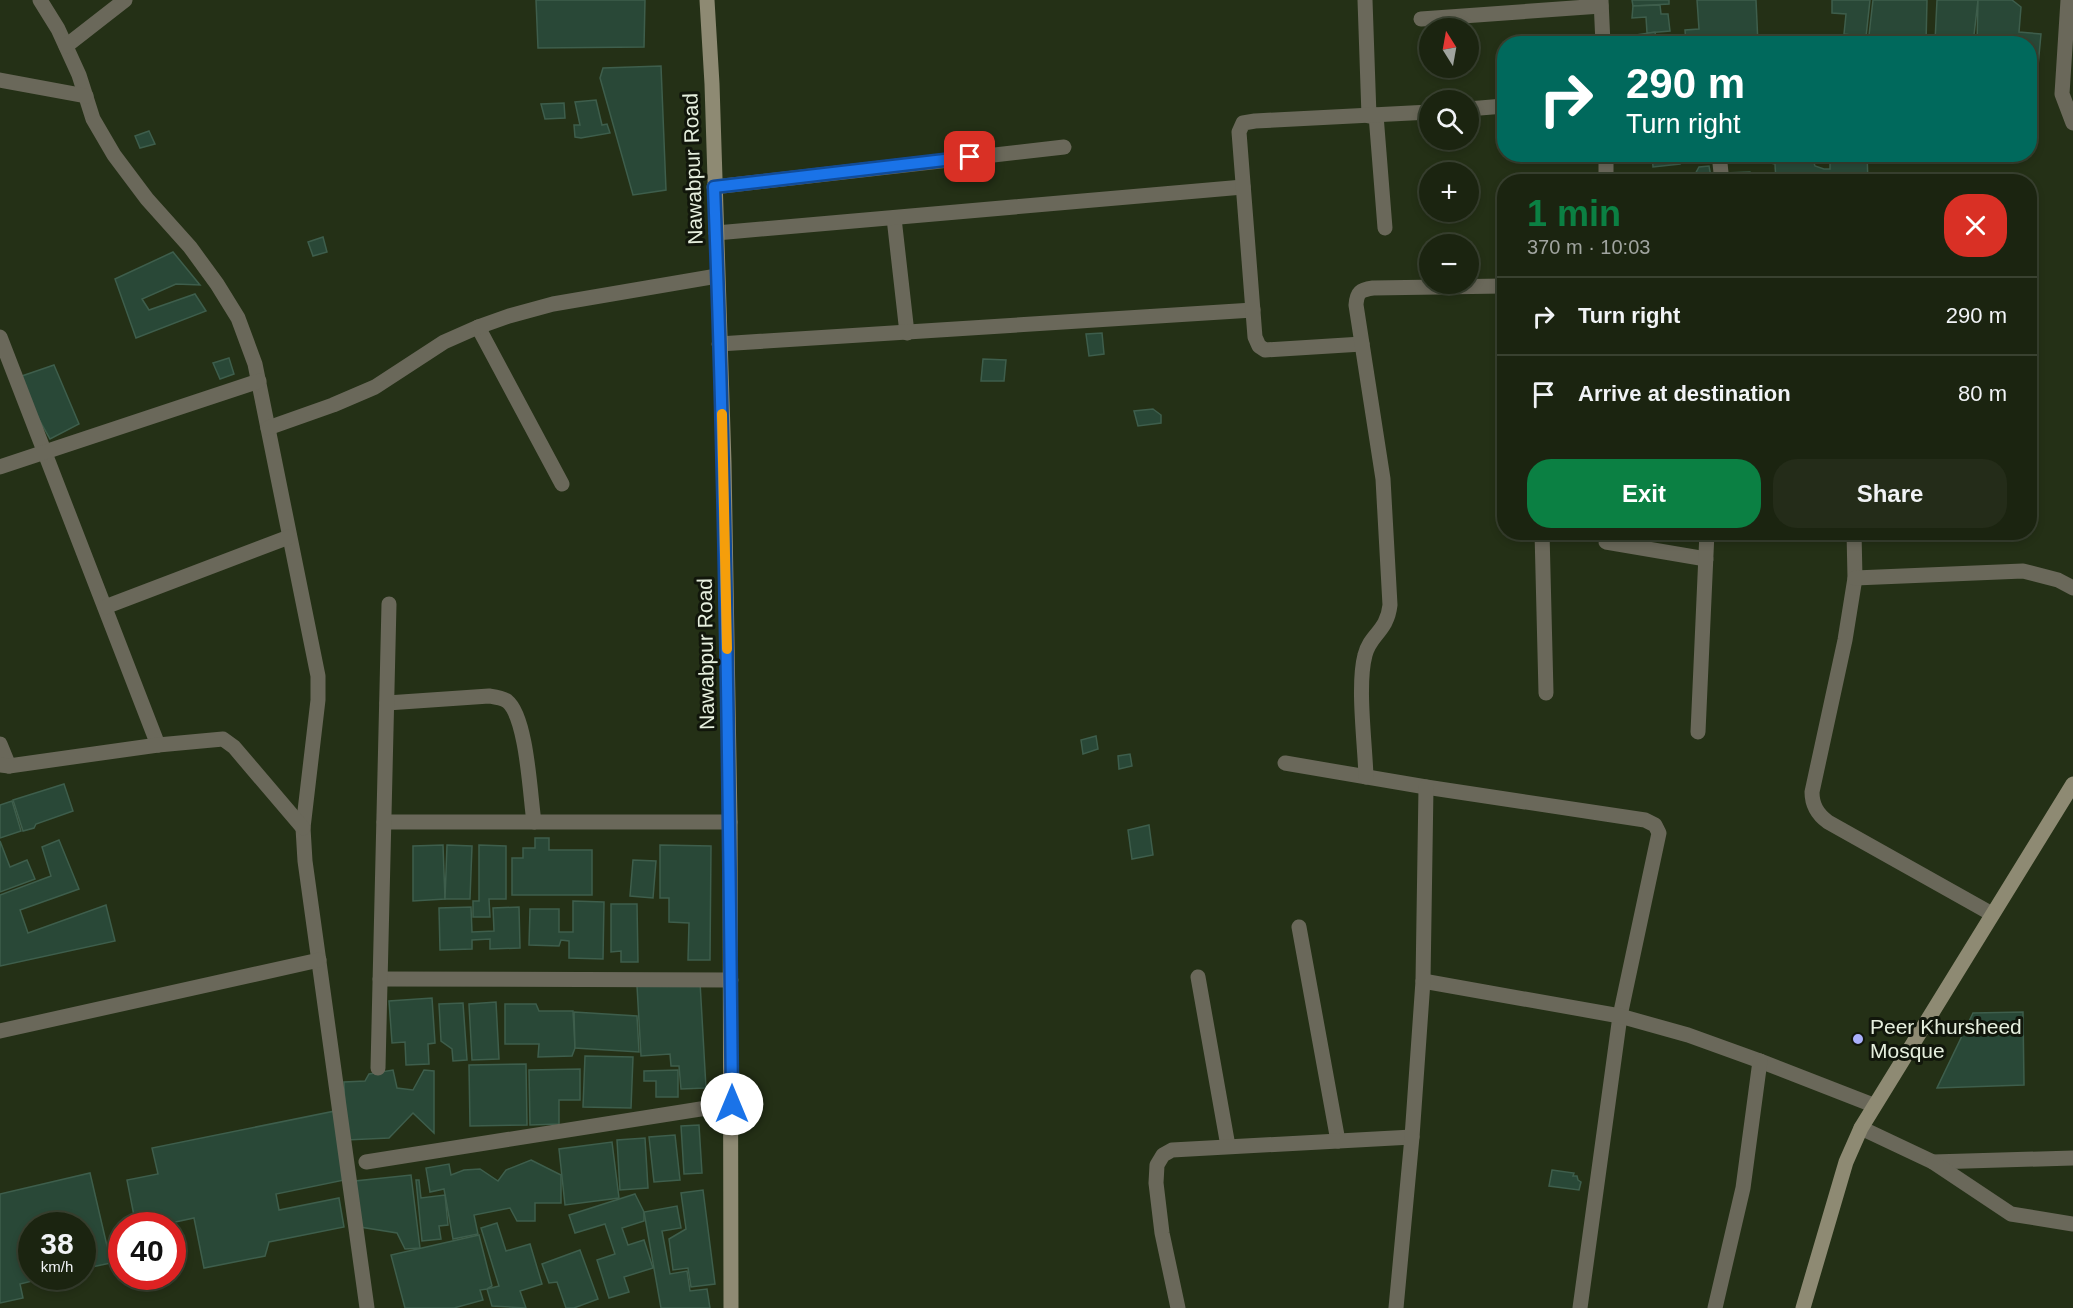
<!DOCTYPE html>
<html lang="en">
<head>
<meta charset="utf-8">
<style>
	:root { --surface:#1b2410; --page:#242c19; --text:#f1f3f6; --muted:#a0a49f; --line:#394130; --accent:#0b8043 }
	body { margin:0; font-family:Helvetica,sans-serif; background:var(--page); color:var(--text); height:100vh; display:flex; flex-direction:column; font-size:22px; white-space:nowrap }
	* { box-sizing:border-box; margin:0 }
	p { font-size:20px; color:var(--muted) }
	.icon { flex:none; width:33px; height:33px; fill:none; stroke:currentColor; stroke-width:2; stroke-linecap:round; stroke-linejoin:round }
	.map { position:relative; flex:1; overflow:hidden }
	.panel { position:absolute; left:1497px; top:174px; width:540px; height:366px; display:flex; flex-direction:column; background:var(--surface); border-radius:24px; box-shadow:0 3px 9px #0003,0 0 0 2px var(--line) }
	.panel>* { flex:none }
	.guide { position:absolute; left:1497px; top:36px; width:540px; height:126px; border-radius:24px; box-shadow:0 3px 9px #0003,0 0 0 2px var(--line); background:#00695c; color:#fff; overflow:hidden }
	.needle { width:39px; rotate:349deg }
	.buttons { position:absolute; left:1419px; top:18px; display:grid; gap:12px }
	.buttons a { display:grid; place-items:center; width:60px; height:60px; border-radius:50%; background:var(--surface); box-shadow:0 3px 9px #0003,0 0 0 2px var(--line); font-size:30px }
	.speed { position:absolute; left:18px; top:1212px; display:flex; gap:12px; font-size:30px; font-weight:700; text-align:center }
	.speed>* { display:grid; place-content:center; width:78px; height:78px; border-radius:50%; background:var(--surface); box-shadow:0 3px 9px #0003,0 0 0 2px var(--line); line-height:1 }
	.speed small { font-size:15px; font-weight:400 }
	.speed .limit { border:9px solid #d22; background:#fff; color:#111 }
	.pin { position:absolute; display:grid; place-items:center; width:51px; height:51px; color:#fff; margin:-26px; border-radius:12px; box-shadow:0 3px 9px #0006 }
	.me { position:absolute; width:66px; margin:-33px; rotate:0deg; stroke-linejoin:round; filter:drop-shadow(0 0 4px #0008) }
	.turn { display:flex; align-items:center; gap:21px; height:126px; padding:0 30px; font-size:27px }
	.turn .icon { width:78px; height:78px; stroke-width:2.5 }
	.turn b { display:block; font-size:42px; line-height:51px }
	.round { display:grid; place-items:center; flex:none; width:63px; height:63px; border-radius:24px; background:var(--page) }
	.head { display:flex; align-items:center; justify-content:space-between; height:102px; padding:0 30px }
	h1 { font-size:36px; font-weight:700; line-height:45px; color:var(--accent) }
	.cta { display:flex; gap:12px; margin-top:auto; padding:12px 30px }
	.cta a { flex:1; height:69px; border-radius:24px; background:var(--accent); color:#fff; font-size:24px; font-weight:700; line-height:69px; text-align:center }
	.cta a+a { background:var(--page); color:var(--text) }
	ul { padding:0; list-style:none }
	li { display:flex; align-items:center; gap:18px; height:78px; padding:0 30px; border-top:2px solid var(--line) }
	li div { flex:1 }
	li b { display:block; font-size:22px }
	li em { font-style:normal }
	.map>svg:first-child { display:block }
	.building { fill:#294837; stroke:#3e5e4c; stroke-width:1.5 }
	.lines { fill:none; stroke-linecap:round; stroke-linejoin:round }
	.street { stroke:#6a685a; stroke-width:15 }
	.secondary { stroke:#8e8a73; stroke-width:15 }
	.route-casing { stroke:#114b97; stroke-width:15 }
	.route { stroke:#1a73e8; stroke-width:10 }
	.slow { stroke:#f59e0b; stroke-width:10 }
	.poi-dot { fill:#aab0fc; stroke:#11160b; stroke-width:2 }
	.labels { text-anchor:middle; stroke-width:6; stroke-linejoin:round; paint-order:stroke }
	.street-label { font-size:21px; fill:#e6efde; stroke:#11160b }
	.poi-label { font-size:21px; fill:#e6efde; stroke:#11160b; text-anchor:start }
</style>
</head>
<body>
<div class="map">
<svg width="2073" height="1308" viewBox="0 0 2073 1308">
	<rect width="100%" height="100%" fill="#243016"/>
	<g class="building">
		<path d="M536,0H645L644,47L538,48Z"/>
		<path d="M1632,0H1669V4L1633,6Z"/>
		<path d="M1697,0H1756L1758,44H1686L1685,30L1699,29Z"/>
		<path d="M1832,0H1870L1866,37L1844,34L1846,14L1832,13Z"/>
		<path d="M1873,0H1927L1926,44H1868Z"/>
		<path d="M1937,0H1978L1973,44L1935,41Z"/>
		<path d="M1978,0H2012L2021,7L2019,32L2041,34L2038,66H2030V44H1977Z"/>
		<path d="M1660,5L1661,14H1668L1670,31L1647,33L1646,17L1632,18L1633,6Z"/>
		<path d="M1655,32L1657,44H1631L1630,36Z"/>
		<path d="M661,66L666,190L633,195L600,78L603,68Z"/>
		<path d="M596,100L602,125L607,124L610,133L581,138L575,137L574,125H580L575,102Z"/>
		<path d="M564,103L565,118L545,119L541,104Z"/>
		<path d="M149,131L155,144L140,148L135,136Z"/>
		<path d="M1652,154H1679L1680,164L1653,167Z"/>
		<path d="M1696,154H1710V161L1697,163Z"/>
		<path d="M1761,154H1808V157L1813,160L1815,166L1824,169H1830V163L1855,161V154H1867L1868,182H1858L1857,178L1851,182H1776L1775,164L1761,161Z"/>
		<path d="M1709,166L1712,182H1679L1694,176L1699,167Z"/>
		<path d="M1750,172L1754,182H1724V173Z"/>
		<path d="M1621,174L1671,177L1674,182H1621Z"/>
		<path d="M323,237L327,252L313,256L308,242Z"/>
		<path d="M173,252L200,285L176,284L142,299L149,310L195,294L206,311L136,338L115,279Z"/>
		<path d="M1102,333L1104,354L1089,356L1086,334Z"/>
		<path d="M229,358L234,374L220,379L213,363Z"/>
		<path d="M983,359L1006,360L1004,381H981Z"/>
		<path d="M54,365L79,424L50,439L16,378Z"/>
		<path d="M1153,409L1161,415V423L1138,426L1134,411Z"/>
		<path d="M1096,736L1098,749L1083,754L1081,740Z"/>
		<path d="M1130,754L1132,766L1119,769L1118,756Z"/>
		<path d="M64,784L73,811L36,824L34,828L23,831L13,800Z"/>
		<path d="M12,801L21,831L0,838V805Z"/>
		<path d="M1149,825L1153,855L1132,859L1128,830Z"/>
		<path d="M535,838H549V850H592V895H512V858H523V848H535Z"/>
		<path d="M59,840L79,889L20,910L28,933L106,905L115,941L0,966V895L51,876L42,847Z"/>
		<path d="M0,841L10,867L27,860L35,879L0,892Z"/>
		<path d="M443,845L445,899L413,901V846Z"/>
		<path d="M447,845L472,846L470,899H445Z"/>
		<path d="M479,845L506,846V899H489L490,917H473V901H479Z"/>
		<path d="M660,845L711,846L710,960H688L689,923L669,922V898H660Z"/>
		<path d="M633,860L656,861L653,898L630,896Z"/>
		<path d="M573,901L604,902L603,959L569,958V941L561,940L559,946L529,945L530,909H559V932H573Z"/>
		<path d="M611,904H637L638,962H621V951L611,952Z"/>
		<path d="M471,907L472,932L494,931L493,908L519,907L520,948L490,949V939L472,940V949L440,950L439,908Z"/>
		<path d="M700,982L706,1088L681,1089L679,1066H671L670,1054L641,1056L637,986Z"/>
		<path d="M432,998L435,1043L428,1044L429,1064L406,1065L405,1042L392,1043L389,1001Z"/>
		<path d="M496,1002L499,1059L472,1060L469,1004Z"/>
		<path d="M463,1003L467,1060L453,1061L452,1049L441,1041L439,1004Z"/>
		<path d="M505,1004H536L539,1011H573L575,1048L572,1056L538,1057L539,1044H505Z"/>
		<path d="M574,1012L637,1016L639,1052L575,1048Z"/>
		<path d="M2023,1012L2024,1085L1937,1088L1973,1013Z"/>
		<path d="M585,1056L633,1057L631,1108L583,1107Z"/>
		<path d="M526,1064L527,1125L470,1126L469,1065Z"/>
		<path d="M580,1069V1100H559V1124L530,1125L529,1070Z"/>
		<path d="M393,1070L397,1088L413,1090L424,1070L434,1071V1133L413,1113L389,1138L346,1140L344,1082L365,1081L369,1074Z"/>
		<path d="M678,1070V1097H656V1081H644V1071Z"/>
		<path d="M340,1110L354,1178L276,1194L279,1210L339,1198L344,1227L269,1242L265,1256L204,1268L194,1218L157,1226H136L127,1180L158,1174L152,1148Z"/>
		<path d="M699,1125L702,1173L684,1174L681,1126Z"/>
		<path d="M675,1135L680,1180L654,1182L649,1137Z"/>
		<path d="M645,1138L648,1188L620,1190L617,1140Z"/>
		<path d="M612,1142L619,1198L565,1205L559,1149Z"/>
		<path d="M531,1160L561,1175V1203H535V1221H517L510,1208L474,1215L478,1234L453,1239L444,1189L430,1192L426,1168L449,1164L451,1175L464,1170L480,1169L498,1181L506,1170Z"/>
		<path d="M1552,1170L1574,1173L1573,1176H1577L1578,1180L1581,1182L1579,1190L1549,1186Z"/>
		<path d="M90,1173L111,1263L82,1269V1226H32V1276H52L20,1284L23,1298L0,1303V1194Z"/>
		<path d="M411,1175L420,1248L405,1249L397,1233L360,1227L355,1181Z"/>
		<path d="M416,1180H419L421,1198L445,1195L448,1225L439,1226L441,1239L422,1241Z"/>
		<path d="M703,1190L715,1284L691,1287L688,1268L673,1270L669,1239L686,1229L681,1193Z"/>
		<path d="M635,1194L644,1212V1221L622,1228L628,1245L644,1240L653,1268L624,1277L629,1292L609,1298L597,1260L615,1254L605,1224L575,1233L569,1215Z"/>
		<path d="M677,1206L681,1228L662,1231L670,1274L687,1271L690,1291L707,1289L710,1308H661L644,1212Z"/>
		<path d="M497,1223L506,1251L530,1244L542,1284L520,1291L526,1308L492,1306L487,1289L499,1286L481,1228Z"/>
		<path d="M479,1235L492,1286L487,1289L480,1290L483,1300L454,1308H405L391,1255Z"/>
		<path d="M580,1250L598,1299L574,1308H566L557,1282L549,1283L542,1264Z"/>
	</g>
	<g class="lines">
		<g class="street">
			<path d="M40,0L58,29L79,75L93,119L114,155L147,199L190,247L217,284L238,318L255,364L318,676V700L303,828L305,861L367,1308"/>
			<path d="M1365,0L1369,116"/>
			<path d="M1601,0L1603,44"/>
			<path d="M2068,0L2062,94L2073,123"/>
			<path d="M1421,19L1601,6"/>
			<path d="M66,46L125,0"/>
			<path d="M0,80L86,96"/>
			<path d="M1468,109L1504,106"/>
			<path d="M1376,115L1385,228"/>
			<path d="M1606,154V182"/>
			<path d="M1719,154L1722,182"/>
			<path d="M714,187L1064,147"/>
			<path d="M894,218L907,333"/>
			<path d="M716,233L1243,187"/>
			<path d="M478,327L562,484"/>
			<path d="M0,337L158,745"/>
			<path d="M719,344L1253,310"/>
			<path d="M1362,344L1265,350L1259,346L1255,337L1239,132L1243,123L1255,121L1430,112"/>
			<path d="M268,428L333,405L375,387L444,342L478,327L509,316L553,304L717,276"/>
			<path d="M0,467L259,381"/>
			<path d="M1542,532L1546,693"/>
			<path d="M1854,532L1855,578L1845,640L1812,792C1812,805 1817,814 1828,822L1992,914"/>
			<path d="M1606,542L1706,559"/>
			<path d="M1855,578L2023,571L2058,580L2073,588"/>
			<path d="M105,607L289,537"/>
			<path d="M387,703L489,696C495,697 502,698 507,701C527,717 530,795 534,822"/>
			<path d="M1698,732L1707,532"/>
			<path d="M0,744L9,766"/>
			<path d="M1285,763L1426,787L1645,820L1655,825L1659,833L1620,1016L1580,1308"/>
			<path d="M0,765L9,766L158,745L223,739L234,747L303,828"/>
			<path d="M1366,777C1365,743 1357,685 1365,655C1370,634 1387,632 1390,605L1383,479L1356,305C1357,292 1360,290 1373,288L1504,286"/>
			<path d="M384,822H730"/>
			<path d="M1299,927L1338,1141"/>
			<path d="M1198,977L1228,1146"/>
			<path d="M380,979L731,980"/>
			<path d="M1423,981L1620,1016L1688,1035L1760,1061L1873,1105"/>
			<path d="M0,1031L319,960"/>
			<path d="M378,1068L389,604"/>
			<path d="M1861,1128L1933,1162L2073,1158"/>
			<path d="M366,1162L732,1104"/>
			<path d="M1933,1162L2011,1214L2073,1224"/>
			<path d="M1178,1308L1162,1233L1156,1183L1157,1165L1163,1155L1172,1150L1412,1137"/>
			<path d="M1396,1308L1412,1137L1423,981L1426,787"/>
			<path d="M1715,1308L1743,1188L1760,1061"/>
		</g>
		<g class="secondary">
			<path d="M707,0L712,84L724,463L730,822L731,1308"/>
			<path d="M1803,1308L1846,1162L1861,1128L2073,784"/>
		</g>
	</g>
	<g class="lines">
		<g class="route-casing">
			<path id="route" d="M732,1104C729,798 726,492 714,187L970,157"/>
		</g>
		<use href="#route" class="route"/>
		<path class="slow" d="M722,414L727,649"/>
	</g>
	<circle class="poi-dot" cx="1858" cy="1039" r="6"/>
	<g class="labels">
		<g class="street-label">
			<text transform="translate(693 169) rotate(-92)" y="7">Nawabpur Road</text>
			<text transform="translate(706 654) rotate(-91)" y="7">Nawabpur Road</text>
		</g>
		<g class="poi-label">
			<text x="1870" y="1034">Peer Khursheed<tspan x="1870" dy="24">Mosque</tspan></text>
		</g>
	</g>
</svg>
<div class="buttons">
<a><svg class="needle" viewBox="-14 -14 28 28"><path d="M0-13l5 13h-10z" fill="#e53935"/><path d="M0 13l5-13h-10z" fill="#a0a49f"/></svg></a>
<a><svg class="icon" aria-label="search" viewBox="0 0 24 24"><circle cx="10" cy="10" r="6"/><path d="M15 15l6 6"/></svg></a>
<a>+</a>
<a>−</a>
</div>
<div class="speed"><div>38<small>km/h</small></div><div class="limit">40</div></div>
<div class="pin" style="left:970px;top:157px;background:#d93025"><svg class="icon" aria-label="arrive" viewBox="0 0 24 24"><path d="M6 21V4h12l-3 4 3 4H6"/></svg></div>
<svg class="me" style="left:732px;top:1104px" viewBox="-20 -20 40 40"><circle r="19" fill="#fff"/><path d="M0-13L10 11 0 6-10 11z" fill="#1a73e8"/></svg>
<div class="guide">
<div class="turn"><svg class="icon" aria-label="right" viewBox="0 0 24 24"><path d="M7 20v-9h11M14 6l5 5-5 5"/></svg><div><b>290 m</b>Turn right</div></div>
</div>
<section class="panel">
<div class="head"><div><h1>1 min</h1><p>370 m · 10:03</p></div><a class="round" style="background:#d93025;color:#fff"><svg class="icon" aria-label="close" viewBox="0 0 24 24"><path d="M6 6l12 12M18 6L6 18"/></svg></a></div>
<ul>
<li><svg class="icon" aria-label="right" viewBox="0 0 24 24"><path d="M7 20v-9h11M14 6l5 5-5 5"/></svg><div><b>Turn right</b></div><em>290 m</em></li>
<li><svg class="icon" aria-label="arrive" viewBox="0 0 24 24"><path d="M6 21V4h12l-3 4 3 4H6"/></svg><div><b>Arrive at destination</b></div><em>80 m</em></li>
</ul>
<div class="cta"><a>Exit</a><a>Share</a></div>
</section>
</div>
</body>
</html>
